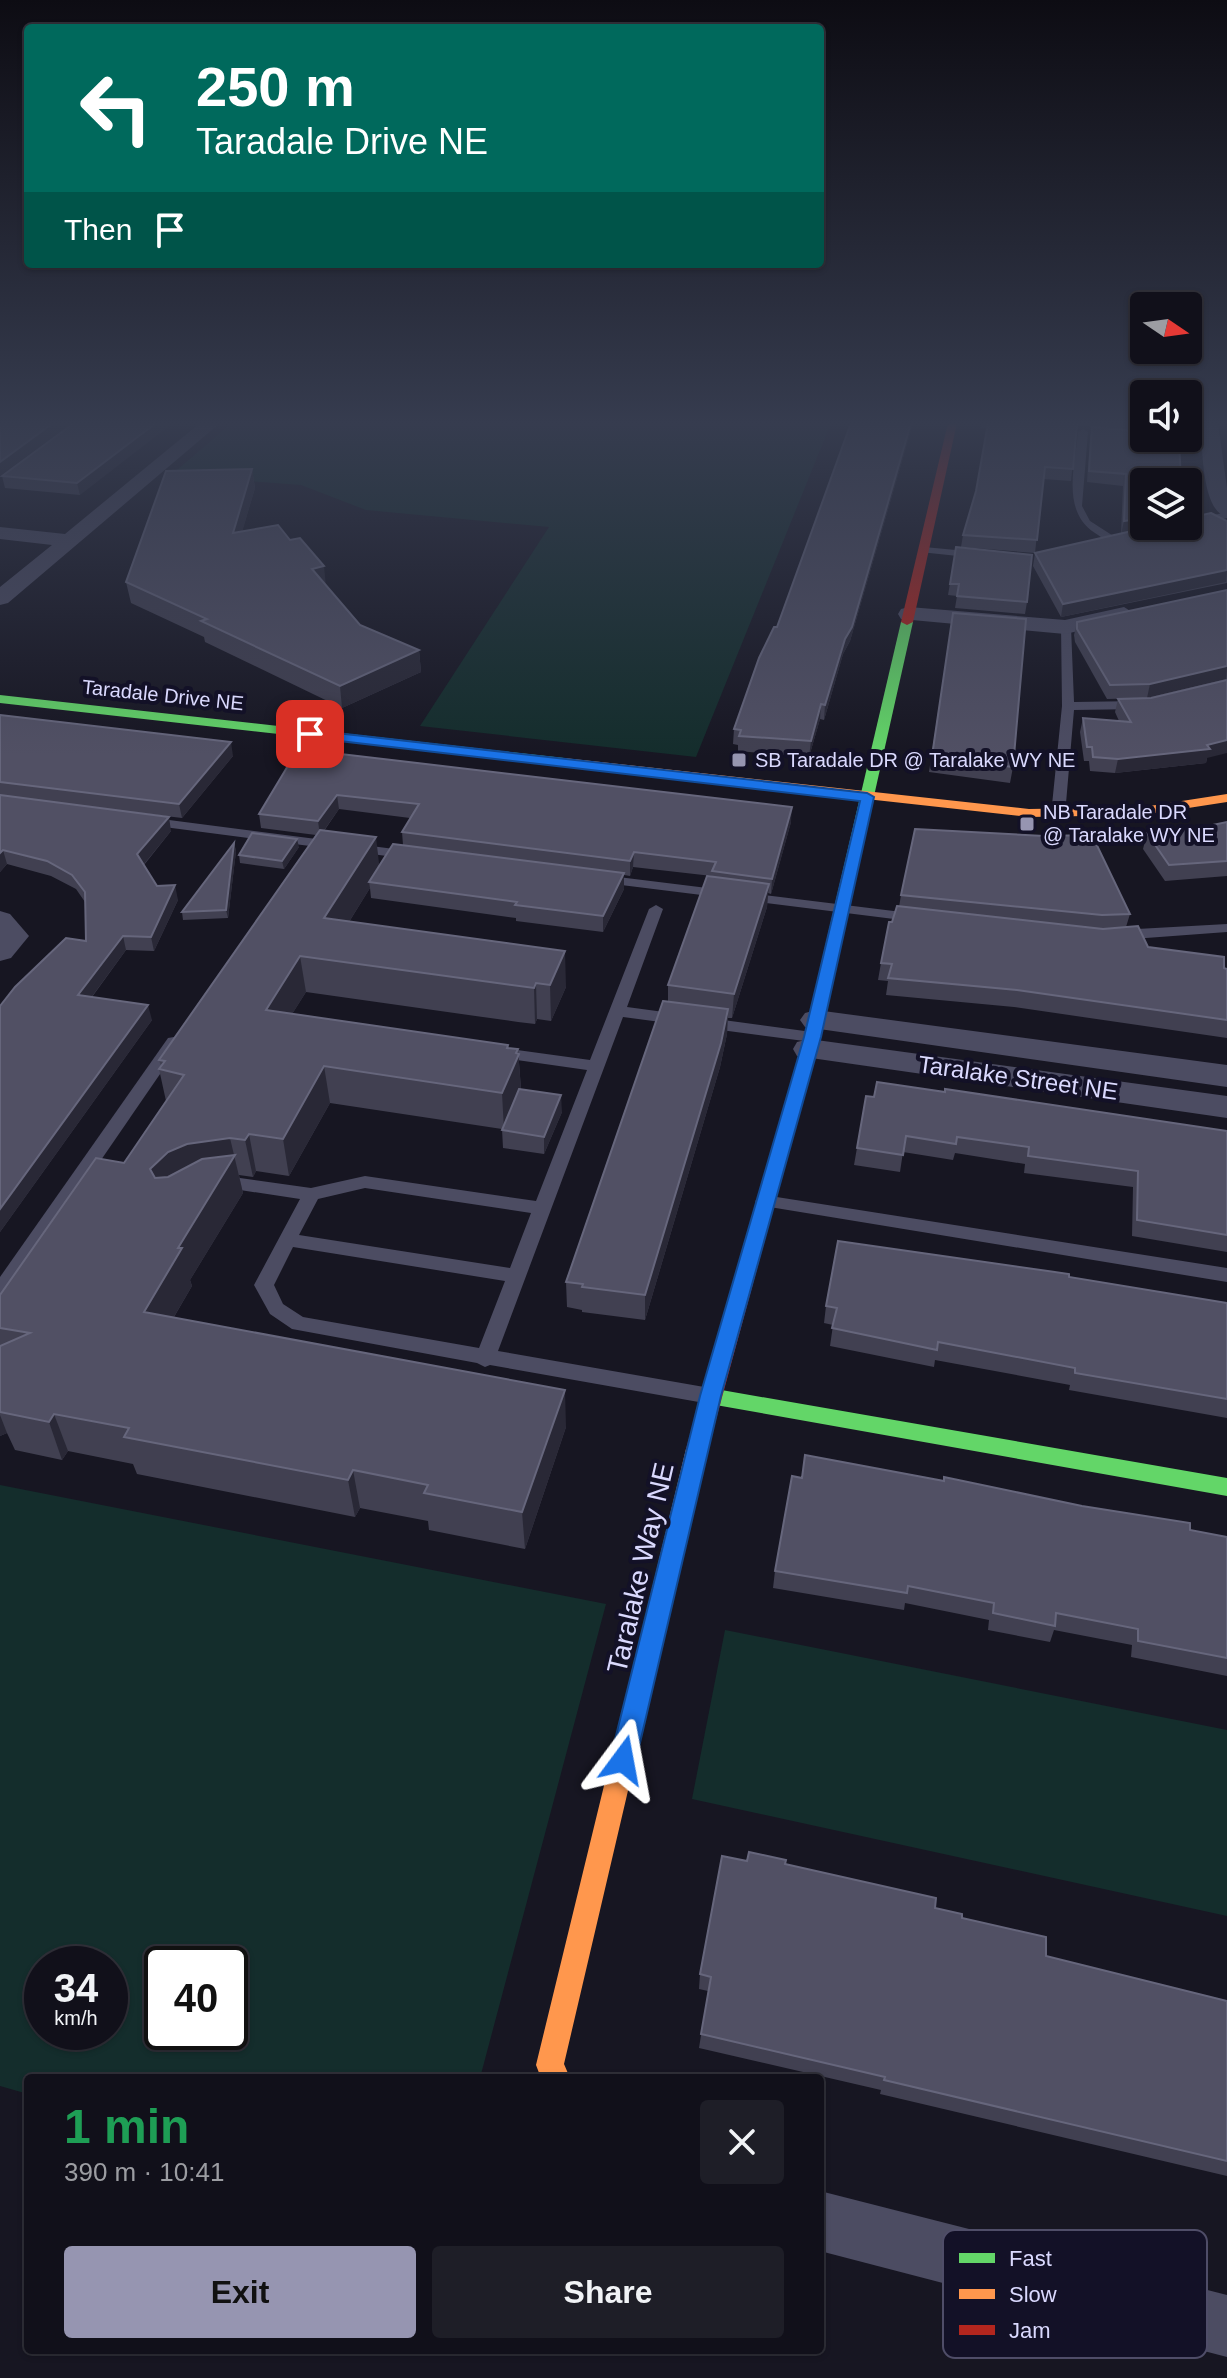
<!DOCTYPE html>
<html lang="en">
<head>
<meta charset="utf-8">
<style>
	:root { --surface:#11101a; --page:#1e1e27; --text:#f1f3f6; --muted:#9c9da2; --line:#303039; --accent:#9695b1 }
	body { margin:0; font-family:Helvetica,sans-serif; background:var(--page); color:var(--text); height:100vh; display:flex; flex-direction:column; font-size:30px; white-space:nowrap }
	* { box-sizing:border-box; margin:0 }
	p { font-size:26px; color:var(--muted) }
	.icon { flex:none; width:44px; height:44px; fill:none; stroke:currentColor; stroke-width:2; stroke-linecap:round; stroke-linejoin:round }
	.map { position:relative; flex:1; overflow:hidden }
	.side { position:absolute; left:24px; top:2074px; width:800px; height:280px; display:flex; flex-direction:column; background:var(--surface); border-radius:8px; box-shadow:0 2px 6px #0004,0 0 0 2px var(--line) }
	.side>* { flex:none }
	.top-card { position:absolute; left:24px; top:24px; width:800px; height:244px; border-radius:8px; box-shadow:0 2px 6px #0004,0 0 0 2px var(--line); background:#00695c; color:#fff; overflow:hidden }
	.needle { width:52px; rotate:103deg }
	.fabs { position:absolute; left:1130px; top:292px; display:grid; gap:16px }
	.fabs a { display:grid; place-items:center; width:72px; height:72px; border-radius:8px; background:var(--surface); box-shadow:0 2px 6px #0004,0 0 0 2px var(--line); font-size:40px }
	.speed { position:absolute; left:24px; top:1946px; display:flex; gap:16px; font-size:40px; font-weight:700; text-align:center }
	.speed>* { display:grid; place-content:center; width:104px; height:104px; border-radius:50%; background:var(--surface); box-shadow:0 2px 6px #0004,0 0 0 2px var(--line); line-height:1 }
	.speed small { font-size:20px; font-weight:400 }
	.speed .limit { border:4px solid #111; border-radius:12px; background:#fff; color:#111 }
	.pin { position:absolute; display:grid; place-items:center; width:68px; height:68px; color:#fff; margin:-34px; border-radius:16px; box-shadow:0 4px 12px #0006 }
	.me { position:absolute; width:88px; margin:-44px; rotate:13deg; stroke-linejoin:round; filter:drop-shadow(0 0 6px #0008) }
	.turn { display:flex; align-items:center; gap:28px; height:168px; padding:0 40px; font-size:36px }
	.turn .icon { width:104px; height:104px; stroke-width:2.5 }
	.turn b { display:block; font-size:56px; line-height:68px }
	.then { display:flex; align-items:center; height:76px; padding:0 40px; background:#0003; gap:16px; font-size:30px }
	.round { display:grid; place-items:center; flex:none; width:84px; height:84px; border-radius:8px; background:var(--page) }
	.summary { display:flex; align-items:center; justify-content:space-between; height:136px; padding:0 40px }
	h1 { font-size:48px; font-weight:700; line-height:60px; color:#1e9e55 }
	.button { display:flex; gap:16px; margin-top:auto; padding:16px 40px }
	.button a { flex:1; height:92px; border-radius:8px; background:var(--accent); color:#111; font-size:32px; font-weight:700; line-height:92px; text-align:center }
	.button a+a { background:var(--page); color:var(--text) }
	.map>svg:first-child { display:block }
	.green { fill:#142d2c; fill-rule:evenodd }
	.lines { fill:none; stroke-linecap:round; stroke-linejoin:round }
	.lane { fill:#4c4c62; fill-rule:evenodd }
	.street { fill:#4c4c62; fill-rule:evenodd }
	.fast { fill:#63d668; fill-rule:evenodd }
	.slow { fill:#ff974d; fill-rule:evenodd }
	.jam { fill:#b3261e; fill-rule:evenodd }
	.wall { fill:#414051; fill-rule:evenodd }
	.shaded-wall { fill:#292836 }
	.building { fill:#515064; stroke:#66667c; stroke-width:2 }
	.route { fill:#1a73e8; stroke:#114b97; stroke-width:2 }
	.poi-dot { fill:#9695b1; stroke:#131127; stroke-width:3 }
	.labels { text-anchor:middle; stroke-width:8; stroke-linejoin:round; paint-order:stroke }
	.far-street-label { font-size:20px; fill:#dad9fe; stroke:#131127 }
	.far-poi-label { font-size:20px; fill:#dad9fe; stroke:#131127; text-anchor:start }
	.street-label { font-size:24px; fill:#dad9fe; stroke:#131127 }
	.near-street-label { font-size:28px; fill:#dad9fe; stroke:#131127 }
	.key { fill:#131127; stroke:#4f4d68; stroke-width:2 }
	.key-label { font-size:22px; fill:#dad9fe }
</style>
</head>
<body>
<div class="map">
<svg width="1227" height="2378" viewBox="0 0 1227 2378">
	<rect width="100%" height="100%" fill="#171622"/>
	<g class="green">
		<path d="M232,423H831L696,757L420,726L549,527L366,510L301,485L171,475Z"/>
		<path d="M0,1485L606,1604L480,2078H28V2094L0,2086ZM110,1964V2032H42V1964ZM230,1964V2032H162V1964Z"/>
		<path d="M725,1630L1227,1730V1916L692,1799Z"/>
	</g>
	<g class="lines">
		<g class="lane">
			<path d="M1083,429L1088,432L1082,506L1090,521L1118,539V543C1108,544 1103,538 1095,533C1061,511 1075,467 1078,432Z"/>
			<path d="M1144,436V438H1172L1217,445L1212,448L1146,441L1141,438Z"/>
			<path d="M1227,512V518L1188,527L1184,526H1188V521Z"/>
			<path d="M924,547L977,552L982,555L977,558L920,552V548Z"/>
			<path d="M1061,625L1071,627L1074,702L1139,701L1145,705L1139,709L1074,710L1065,815L1058,819L1051,815L1062,706Z"/>
			<path d="M146,817L410,851L417,855L410,859L141,824L139,821Z"/>
			<path d="M602,875L918,914L925,918L918,922L597,882L595,879Z"/>
			<path d="M656,905L663,909L627,1007L812,1032L820,1037L812,1042L623,1017L498,1351L710,1388L717,1390L720,1396L717,1402L710,1404L490,1365L485,1367L477,1363L292,1329L270,1314L254,1285L300,1199L240,1190L219,1191L210,1185L213,1181L240,1178L311,1188L365,1176L536,1201L587,1070L496,1057L488,1052L496,1047L590,1060L649,909ZM365,1188L531,1213L510,1268L299,1235L318,1199ZM293,1247L505,1281L479,1348L303,1317L283,1304L274,1285Z"/>
			<path d="M1227,924V932L1119,940L1111,935L1119,930Z"/>
			<path d="M174,1037L182,1042L7,1297L0,1299V1277L168,1038Z"/>
			<path d="M764,1195L1227,1268V1282L758,1205L755,1201Z"/>
		</g>
		<g class="street">
			<path d="M200,423H220L8,603L0,605V587L52,545L0,539V527L65,534Z"/>
			<path d="M1200,423H1218L1227,488V517C1201,511 1203,447 1200,423Z"/>
			<path d="M909,607L1065,620L1124,607L1135,614L1132,619L1065,634L901,619L898,614L901,609Z"/>
			<path d="M0,911L10,914L29,936L11,958L0,961Z"/>
			<path d="M816,1010L1227,1065V1087L805,1027L800,1020L805,1013Z"/>
			<path d="M809,1039L1227,1096V1118L797,1056L793,1049L797,1042Z"/>
			<path d="M820,2191L1227,2295V2357L820,2251Z"/>
		</g>
		<g class="fast">
			<path d="M907,619L913,622L820,1037L812,1042L804,1037L901,622Z"/>
			<path d="M0,695L564,758L570,762L564,766L0,703Z"/>
			<path d="M710,1388L1227,1478V1496L710,1404L703,1402L700,1396L703,1390Z"/>
		</g>
		<g class="slow">
			<path d="M564,758L1029,809L1143,807L1227,794V802L1143,815L1029,817L559,765V759Z"/>
			<path d="M697,1441L704,1443L708,1449L564,2064L570,2078H541L536,2065L686,1449L690,1443Z"/>
		</g>
		<g class="jam">
			<path d="M948,423H957L913,622L907,625L901,622Z"/>
			<path d="M812,1032L820,1037L708,1449L704,1455L697,1457L690,1455L686,1449L804,1037Z"/>
		</g>
	</g>
	<g class="wall">
		<path d="M74,423L80,495L5,488L2,476Z"/>
		<path d="M851,423H913L850,641L843,654L824,720L820,719L809,757L738,751V745L733,744L734,729L777,627Z"/>
		<path d="M982,423H1144V526L1227,521V583L1061,617L1033,566L1035,553L1121,534L1123,486L1087,482L1090,438L1092,427H1093L1077,425L1071,481L1043,479L1035,553L961,547L963,535L976,491L987,429L981,428Z"/>
		<path d="M252,469L255,488L242,531L326,585L360,625L419,650L421,672L342,708L205,642L204,637L131,603L126,582Z"/>
		<path d="M956,547L1027,602L1025,614L955,608L957,596L948,595Z"/>
		<path d="M1227,590V680L1147,698L1107,699L1075,642L1074,635L1077,622Z"/>
		<path d="M953,613L1013,767L1010,783L929,772Z"/>
		<path d="M1151,698L1207,758L1206,763L1115,773L1090,771L1089,761H1084L1080,732L1083,718L1119,721L1115,712L1118,699Z"/>
		<path d="M0,715L233,756L182,818L124,811L171,831L144,865L157,886L178,900L154,951L126,950L92,997L152,1020L0,1232V1006L86,941L85,902L76,889L51,876L7,864L0,872Z"/>
		<path d="M298,749L791,822L771,894L768,893L767,907L732,1018H728L727,1034L720,1067L645,1320L582,1312V1310L567,1307L566,1282L668,1001V985L712,876L633,867L630,876L624,875V889L603,932L516,921V918L371,898L370,888L349,922L566,987L551,1021L537,1019L535,1024L518,1022L306,992L292,1014L508,1045L509,1048L518,1049L521,1089L562,1112L544,1154L503,1148L502,1129L330,1103L289,1176L256,1171L253,1177L239,1175L243,1193L190,1280L192,1286L174,1317L566,1427L525,1549L429,1530L428,1521L360,1508L355,1517L137,1474L133,1464L68,1451L62,1460L15,1450L7,1433L0,1436V1295L124,1163L166,1101L159,1069L161,1066L159,1060L316,835L261,828L259,814ZM339,809L410,818L402,832L403,845L380,866L324,831Z"/>
		<path d="M1227,822V876L1165,881L1143,849L1147,833L1203,827Z"/>
		<path d="M234,843L236,851L228,918L183,920L182,912Z"/>
		<path d="M299,847L284,869L240,863L239,855Z"/>
		<path d="M901,895L1130,914L1126,927L1148,947L1227,969V1038L1014,1007L886,995L888,981L878,980L881,963L892,922L899,907Z"/>
		<path d="M866,1096L1227,1131V1252L1132,1236L1133,1187L1024,1173L1025,1164L955,1153L953,1160L903,1152L900,1172L854,1165Z"/>
		<path d="M1069,1277L1227,1303V1418L1069,1390L1070,1385L935,1360L934,1367L830,1346L833,1325L824,1323L826,1306Z"/>
		<path d="M802,1478L1190,1530L1227,1537V1676L1131,1657L1132,1645L1054,1630L1050,1642L988,1630L989,1620L905,1603L904,1610L773,1588L775,1571Z"/>
		<path d="M747,1861L785,1864L935,1908L962,1918L1046,1956L1227,2001V2176L880,2094L881,2090L699,2048L708,1991L699,1989L700,1974Z"/>
	</g>
	<g class="shaded-wall">
		<path d="M53,423H72L0,476V462Z"/>
		<path d="M156,423H173L80,495L77,483Z"/>
		<path d="M911,423H913L850,641L843,654L824,720L825,705Z"/>
		<path d="M252,469L255,488L236,553L233,533Z"/>
		<path d="M1144,518V526H1163L1121,534L1124,521Z"/>
		<path d="M324,566L326,587L312,569Z"/>
		<path d="M1227,570L1226,582L1061,617L1063,604Z"/>
		<path d="M419,650L421,672L342,708L340,686Z"/>
		<path d="M1227,666L1226,679L1147,698L1150,684Z"/>
		<path d="M821,704L820,719L809,757L811,741Z"/>
		<path d="M1227,740V753L1207,758L1206,763L1115,773L1118,759L1207,745Z"/>
		<path d="M231,742L233,756L182,818L179,804Z"/>
		<path d="M337,795L339,809L320,836L318,821Z"/>
		<path d="M792,807L791,822L771,894L772,879Z"/>
		<path d="M169,817L171,831L140,869L137,854Z"/>
		<path d="M376,837L380,872L369,882L370,888L329,954L324,918Z"/>
		<path d="M297,839L299,847L284,869L282,861Z"/>
		<path d="M234,843L236,851L228,918L226,910Z"/>
		<path d="M3,850L7,864L0,872V853Z"/>
		<path d="M634,852L633,867L630,876V861Z"/>
		<path d="M624,873V889L603,932V916Z"/>
		<path d="M769,884L767,907L732,1018L734,994Z"/>
		<path d="M175,885L178,900L154,951L151,937Z"/>
		<path d="M123,936L126,950L82,1010L78,995Z"/>
		<path d="M565,951L566,987L551,1021L550,985Z"/>
		<path d="M300,956L306,992L272,1046L266,1010Z"/>
		<path d="M536,983L537,1019L535,1024L534,988Z"/>
		<path d="M148,1005L152,1020L0,1232V1209Z"/>
		<path d="M728,1009L727,1034L720,1067L645,1320V1295Z"/>
		<path d="M508,1045L510,1074L518,1049L521,1090L504,1130L502,1093Z"/>
		<path d="M324,1066L330,1103L289,1176L283,1139Z"/>
		<path d="M561,1095L562,1112L544,1154V1137Z"/>
		<path d="M249,1134L256,1171L253,1177L245,1140Z"/>
		<path d="M230,1138L243,1193L190,1280L192,1286L155,1349L144,1312L160,1206L150,1169L168,1152L187,1144Z"/>
		<path d="M565,1390L566,1427L525,1549L522,1512Z"/>
		<path d="M54,1414L68,1451L62,1460L49,1422Z"/>
		<path d="M0,1415L7,1433L0,1436Z"/>
		<path d="M353,1470L360,1508L355,1517L348,1480Z"/>
	</g>
	<g class="building">
		<path d="M0,423H53L0,462Z"/>
		<path d="M74,423H156L77,483L2,476Z"/>
		<path d="M851,423H911L852,627L845,639L825,705L821,704L811,741L739,736L741,730L734,729L759,658L774,627H777Z"/>
		<path d="M988,423H1072L1077,425L1073,469L1045,467L1037,540L963,535L976,491Z"/>
		<path d="M1092,427L1144,432V438H1179L1181,482H1144V518L1124,521L1126,474L1089,471Z"/>
		<path d="M252,469L233,533L278,525L290,540L300,538L324,566L312,569L360,625L419,650L340,686L201,621L207,619L126,582L166,471Z"/>
		<path d="M1211,513L1227,521V570L1063,604L1035,553L1154,526H1188V518Z"/>
		<path d="M956,547L1032,555L1027,602L957,596L959,584H950Z"/>
		<path d="M1227,590V666L1150,684L1110,685L1077,629V622Z"/>
		<path d="M953,613L1026,619L1013,767L932,756Z"/>
		<path d="M1227,680V740L1207,745L1210,749L1118,759L1093,757L1092,747H1087L1083,718L1131,722L1118,699L1151,698Z"/>
		<path d="M0,715L231,742L179,804L0,782Z"/>
		<path d="M298,749L792,807L772,879L712,871L716,862L634,852L630,861L402,832L419,804L337,795L318,821L259,814Z"/>
		<path d="M0,795L169,817L137,854L157,886L175,885L151,937L123,936L78,995L148,1005L0,1209V1006L15,987L66,938L86,941L85,892L72,875L47,861L3,850L0,853Z"/>
		<path d="M1227,822V861L1169,865L1147,833L1203,827Z"/>
		<path d="M915,829L1044,836L1092,835L1130,914L1102,915L901,895Z"/>
		<path d="M320,830L376,837L324,918L565,951L550,985L536,983L534,988L300,956L266,1010L508,1045L507,1048L518,1049L516,1053L519,1054L502,1093L324,1066L283,1139L249,1134L245,1140L230,1138L187,1144L168,1152L150,1169L155,1178L168,1177L202,1159L235,1155L178,1248H182L144,1312L565,1390L522,1512L424,1493L428,1485L353,1470L348,1480L124,1437L129,1428L54,1414L49,1422L0,1412V1346L30,1333L0,1328V1295L96,1158L124,1163L184,1075L159,1069L165,1061L159,1060Z"/>
		<path d="M252,833L297,839L282,861L239,855Z"/>
		<path d="M234,843L226,910L182,912Z"/>
		<path d="M393,844L624,873L603,916L515,905L517,902L369,882Z"/>
		<path d="M707,876L769,884L734,994L668,985Z"/>
		<path d="M897,906L1103,929L1138,926L1148,947L1224,957V968L1227,969V1020L1017,990L888,978L892,964L881,963L889,922H892Z"/>
		<path d="M663,1001L728,1009L721,1043L645,1295L582,1287L583,1284L566,1282Z"/>
		<path d="M877,1082L945,1092V1089L1227,1131V1235L1137,1220L1138,1171L1028,1156L1029,1147L957,1137L956,1144L906,1136L903,1155L857,1148L866,1096L874,1097Z"/>
		<path d="M519,1089L561,1095L544,1137L502,1130Z"/>
		<path d="M838,1241L1069,1274V1277L1227,1303V1399L1075,1373V1368L938,1342L937,1350L832,1328L837,1308L826,1306Z"/>
		<path d="M805,1455L944,1481V1477L1082,1506L1190,1523V1530L1227,1537V1658L1138,1641V1629L1056,1613L1055,1626L993,1613L994,1603L908,1586L907,1593L775,1571L792,1476L802,1478Z"/>
		<path d="M749,1852L786,1860L785,1864L936,1898L935,1908L962,1914V1918L1046,1937V1956L1227,2001V2161L884,2080L885,2077L701,2034L711,1977L700,1974L722,1856L747,1861Z"/>
	</g>
	<linearGradient id="sky" x2="0" y2="1"><stop stop-color="#0d0c13"/><stop offset="0.56" stop-color="#363c4f"/><stop offset="1" stop-color="#363c4f" stop-opacity="0"/></linearGradient>
	<rect width="1227" height="756" fill="url(#sky)"/>
	<path class="route" d="M310,730L867,793L874,797L821,1037L721,1396L636,1760L632,1769L623,1772L614,1769L610,1760L700,1396L804,1037L860,801L305,737V731Z"/>
	<g class="poi-dot">
		<rect x="731" y="752" width="16" height="16" rx="4"/>
		<rect x="1019" y="816" width="16" height="16" rx="4"/>
	</g>
	<g class="labels">
		<g class="far-street-label">
			<text transform="translate(163 695) rotate(6)" y="7">Taradale Drive NE</text>
		</g>
		<g class="far-poi-label">
			<text x="755" y="767">SB Taradale DR @ Taralake WY NE</text>
			<text x="1043" y="819">NB Taradale DR<tspan x="1043" dy="23">@ Taralake WY NE</tspan></text>
		</g>
		<g class="street-label">
			<text transform="translate(1018 1078) rotate(8)" y="8">Taralake Street NE</text>
		</g>
		<g class="near-street-label">
			<text transform="translate(640 1568) rotate(-77)" y="10">Taralake Way NE</text>
		</g>
	</g>
	<rect x="943" y="2230" width="264" height="128" rx="12" class="key"/>
	<rect x="959" y="2253" width="36" height="10" fill="#63d668"/>
	<rect x="959" y="2289" width="36" height="10" fill="#ff974d"/>
	<rect x="959" y="2325" width="36" height="10" fill="#b3261e"/>
	<g class="key-label">
		<text x="1009" y="2266">Fast</text>
		<text x="1009" y="2302">Slow</text>
		<text x="1009" y="2338">Jam</text>
	</g>
</svg>
<div class="fabs">
<a><svg class="needle" viewBox="-14 -14 28 28"><path d="M0-13l5 13h-10z" fill="#e53935"/><path d="M0 13l5-13h-10z" fill="#9c9da2"/></svg></a>
<a><svg class="icon" aria-label="sound" viewBox="0 0 24 24"><path d="M4 9h4l5-4v14l-5-4H4zM17 9q2 3 0 6"/></svg></a>
<a><svg class="icon" aria-label="layers" viewBox="0 0 24 24"><path d="M12 4l9 5-9 5-9-5zM3 14l9 5 9-5"/></svg></a>
</div>
<div class="speed"><div>34<small>km/h</small></div><div class="limit">40</div></div>
<div class="pin" style="left:310px;top:734px;background:#d93025"><svg class="icon" aria-label="arrive" viewBox="0 0 24 24"><path d="M6 21V4h12l-3 4 3 4H6"/></svg></div>
<svg class="me" style="left:623px;top:1760px" viewBox="-20 -20 40 40"><path d="M0-17L14 15 0 8-14 15z" fill="#1a73e8" stroke="#fff" stroke-width="4"/></svg>
<div class="top-card">
<div class="turn"><svg class="icon" aria-label="left" viewBox="0 0 24 24"><path d="M17 20v-9H6M10 6l-5 5 5 5"/></svg><div><b>250 m</b>Taradale Drive NE</div></div>
<div class="then">Then<svg class="icon" aria-label="arrive" viewBox="0 0 24 24"><path d="M6 21V4h12l-3 4 3 4H6"/></svg></div>
</div>
<section class="side">
<div class="summary"><div><h1>1 min</h1><p>390 m · 10:41</p></div><a class="round"><svg class="icon" aria-label="close" viewBox="0 0 24 24"><path d="M6 6l12 12M18 6L6 18"/></svg></a></div>
<div class="button"><a>Exit</a><a>Share</a></div>
</section>
</div>
</body>
</html>
